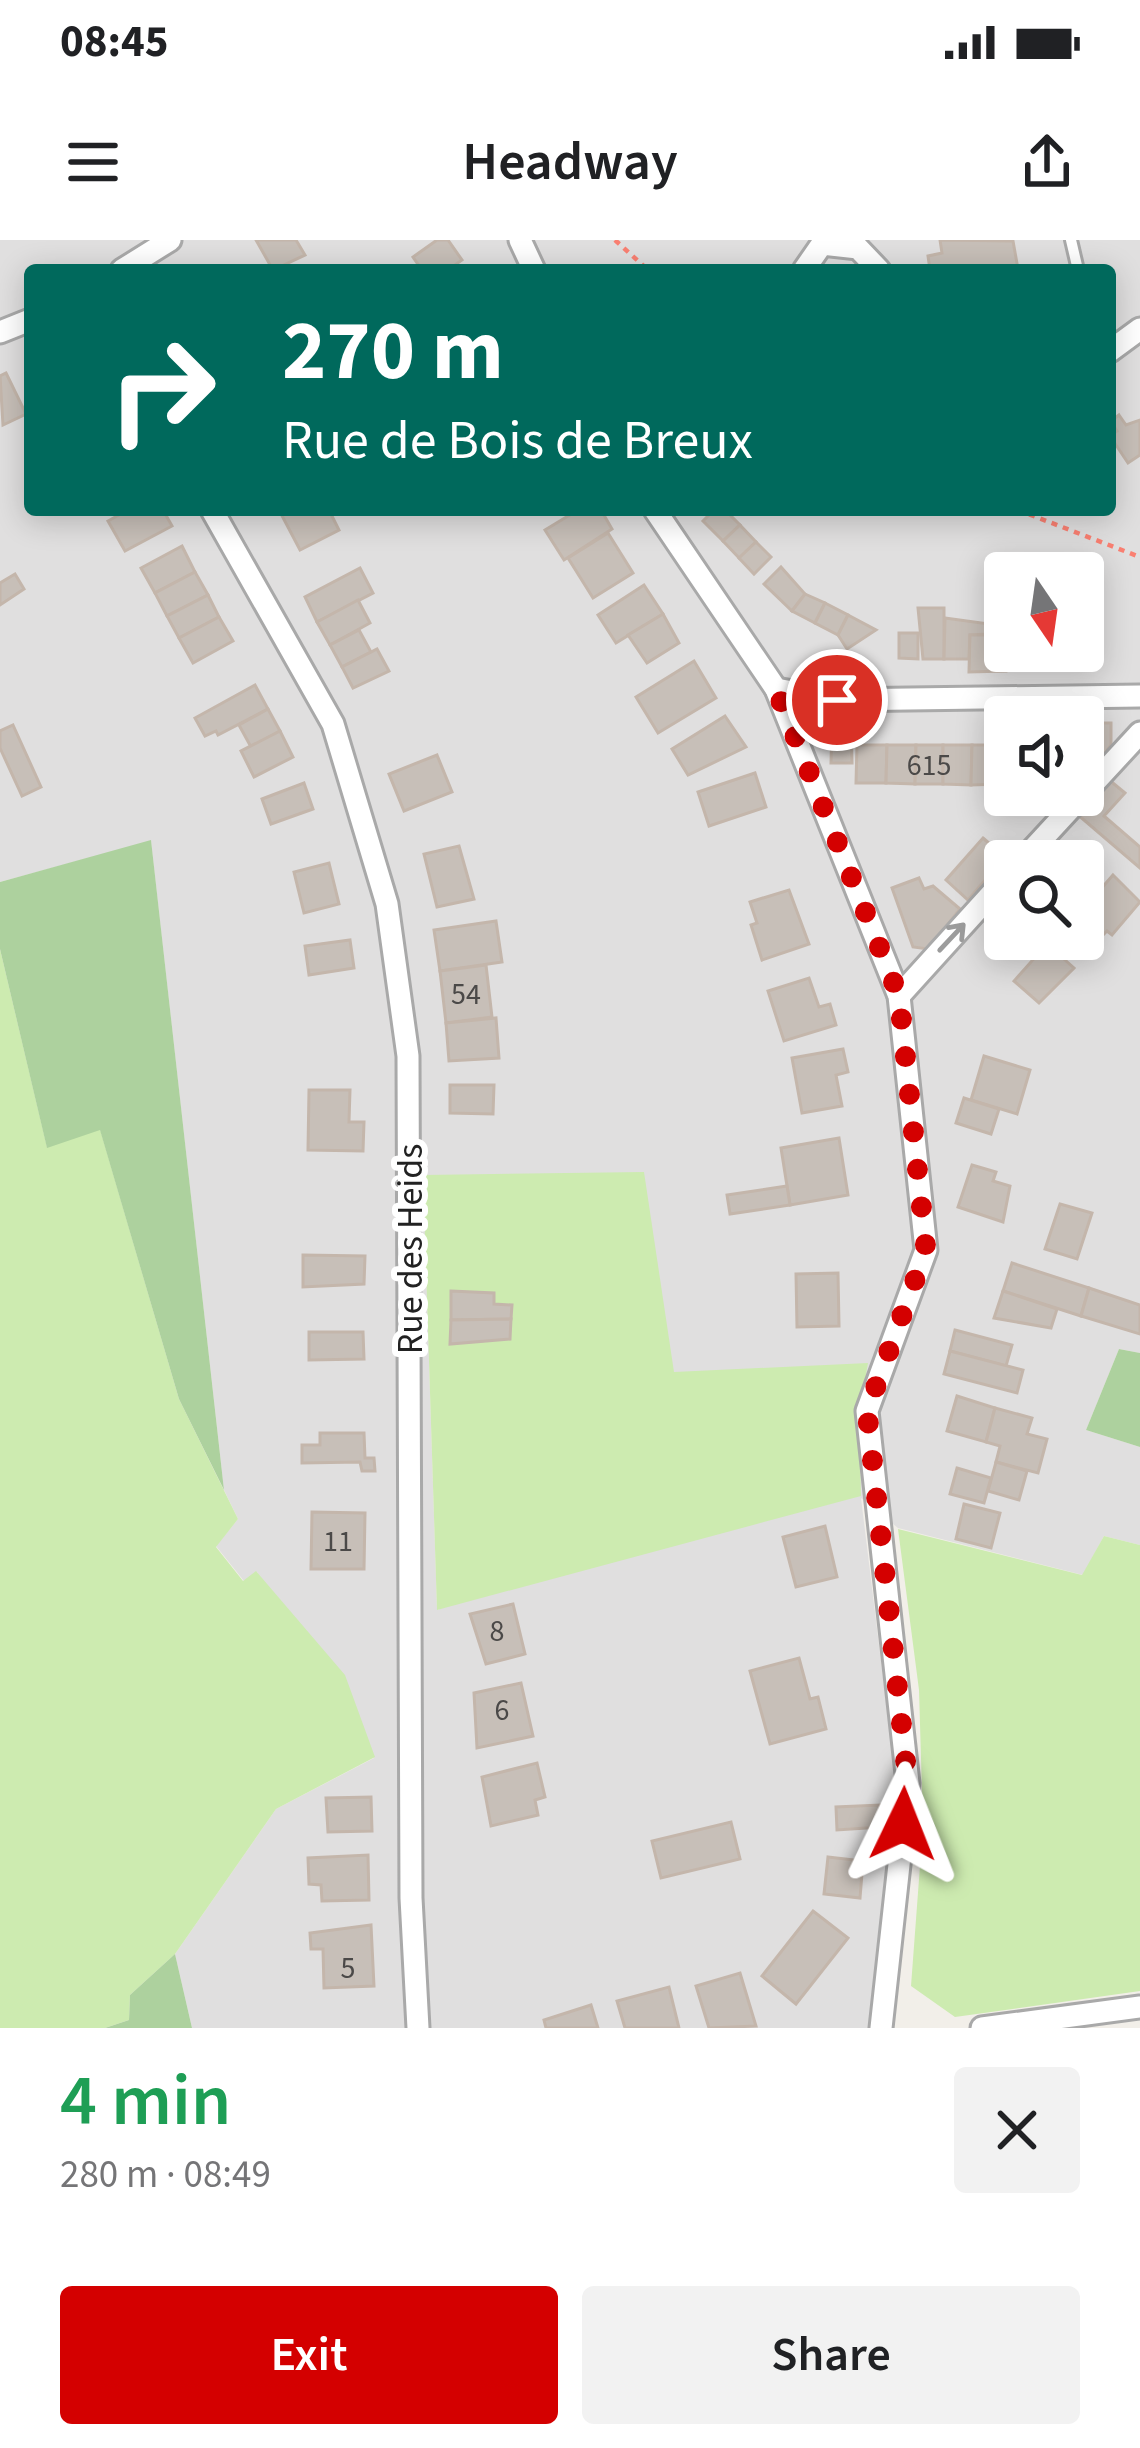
<!DOCTYPE html>
<html lang="en">
<head>
<meta charset="utf-8">
<style>
	:root { --surface:#fff; --page:#f2f2f2; --text:#202124; --muted:#757577; --accent:#d40000 }
	body { margin:0; font-family:"Source Sans 3",sans-serif; background:var(--page); color:var(--text); height:100vh; display:flex; flex-direction:column; font-size:45px; white-space:nowrap }
	* { box-sizing:border-box; margin:0 }
	p { font-size:39px; color:var(--muted) }
	.icon { flex:none; width:66px; height:66px; fill:none; stroke:currentColor; stroke-width:2; stroke-linecap:round; stroke-linejoin:round }
	.map { position:relative; height:1788px; overflow:hidden }
	.details { display:flex; flex-direction:column; background:var(--surface); flex:1 }
	.details>* { flex:none }
	.hud { position:absolute; left:24px; top:24px; width:1092px; height:252px; border-radius:12px; box-shadow:0 6px 30px #0003; background:#00695c; color:#fff; overflow:hidden }
	.needle { width:78px; rotate:167deg }
	.controls { position:absolute; left:984px; top:312px; display:grid; gap:24px }
	.controls a { display:grid; place-items:center; width:120px; height:120px; border-radius:12px; background:var(--surface); box-shadow:0 6px 30px #0003; font-size:60px }
	.pin { position:absolute; display:grid; place-items:center; width:102px; height:102px; color:#fff; margin:-51px; border:6px solid #fff; border-radius:50%; box-shadow:0 3px 12px #0007 }
	.me { position:absolute; width:132px; margin:-66px; rotate:2deg; stroke-linejoin:round; filter:drop-shadow(0 0 9px #0008) }
	.turn { display:flex; align-items:center; gap:42px; height:252px; padding:0 60px; font-size:54px }
	.turn .icon { width:156px; height:156px; stroke-width:2.5 }
	.turn b { display:block; font-size:84px; line-height:102px }
	.round { display:grid; place-items:center; flex:none; width:126px; height:126px; border-radius:12px; background:var(--page) }
	.headline { display:flex; align-items:center; justify-content:space-between; height:204px; padding:0 60px }
	h1 { font-size:72px; font-weight:600; line-height:90px; color:#1e9e55 }
	.primary-button { display:flex; gap:24px; margin-top:auto; padding:24px 60px }
	.primary-button a { flex:1; height:138px; border-radius:12px; background:var(--accent); color:#fff; font-size:48px; font-weight:600; line-height:138px; text-align:center }
	.primary-button a+a { background:var(--page); color:var(--text) }
	.status { display:flex; justify-content:space-between; align-items:center; height:84px; padding:0 60px; background:var(--surface); direction:ltr }
	.status svg { height:33px; fill:currentColor }
	header { display:flex; justify-content:space-between; align-items:center; height:156px; padding:0 60px; background:var(--surface); font-size:54px; font-weight:600 }
	.map>svg:first-child { display:block }
	.residential { fill:#e0dfdf; fill-rule:evenodd }
	.grass { fill:#cdebb0 }
	.forest { fill:#add19e }
	.building { fill:#c7bfb8; stroke:#c4b6ab; stroke-width:3 }
	.lines { fill:none; stroke-linecap:round; stroke-linejoin:round }
	.service-casing { stroke:#a9a9a9; stroke-width:16 }
	.minor-casing { stroke:#a9a9a9; stroke-width:27 }
	.path { stroke:#fa8072; stroke-width:4.5; stroke-dasharray:6 6; stroke-linecap:butt }
	.service { stroke:#fff; stroke-width:10 }
	.minor { stroke:#fff; stroke-width:21 }
	.oneway { stroke:#9c9c9c }
	.route { stroke:#d40000; stroke-width:21; stroke-dasharray:0 37.8 }
	.labels { text-anchor:middle; stroke-width:12; stroke-linejoin:round; paint-order:stroke }
	.number-label { font-size:30px; fill:#4b4948 }
	.street-label { font-size:36px; fill:#222; stroke:#fff }
</style>
</head>
<body>
<div class="status"><b>08:45</b><svg viewBox="0 0 49 12"><path d="M0 12V9h3v3zM5 12V6h3v6zM10 12V3h3v9zM15 12V0h3v12zM26 1h20v11H26zM47 4h2v5h-2z"/></svg></div>
<header><svg class="icon" aria-label="menu" viewBox="0 0 24 24"><path d="M4 6h16M4 12h16M4 18h16"/></svg>Headway<svg class="icon" aria-label="share" viewBox="0 0 24 24"><path d="M12 15V3M7 8l5-5 5 5M5 13v7h14v-7"/></svg></header>
<div class="map">
<svg width="1140" height="1788" viewBox="0 0 1140 1788">
	<rect width="100%" height="100%" fill="#f2efe9"/>
	<path class="residential" d="M0,0H1140V1113L1119,1109L1086,1190L1140,1207V1305L1104,1296L1083,1335L898,1288L861,1258L899,1568L888,1788H192L175,1714L276,1569L374,1518L257,1332L244,1341L216,1306L238,1279L224,1250L151,601L0,642ZM30,30H1110V270H30ZM1005,333H1083V411H1005ZM1005,477H1083V555H1005ZM1005,621H1083V699H1005ZM423,935L674,1133L438,1370L437,1369Z"/>
	<g class="grass">
		<path d="M0,709L47,907L100,889L179,1159L238,1279L216,1307L243,1341L256,1331L345,1435L375,1517L276,1569L175,1714L130,1755L129,1780L105,1788H0Z"/>
		<path d="M644,932L674,1132L868,1123L859,1175L861,1256L437,1370L423,935Z"/>
		<path d="M898,1289L1082,1335L1104,1296L1140,1305V1751L955,1777L911,1746L923,1586L919,1450Z"/>
	</g>
	<g class="forest">
		<path d="M151,600L224,1250L179,1159L100,890L47,908L0,709V642Z"/>
		<path d="M1119,1109L1140,1113V1207L1086,1190Z"/>
		<path d="M175,1714L192,1788H105L129,1780L130,1755Z"/>
	</g>
	<g class="building">
		<path d="M256,0H296L305,15L273,30Z"/>
		<path d="M437,0H448L462,20L448,30H422L413,17Z"/>
		<path d="M940,0L1013,1L1018,29L930,30L928,16L942,13Z"/>
		<path d="M6,133L26,174L3,185L0,136Z"/>
		<path d="M1119,175L1126,185L1140,180V215L1128,223L1110,196L1117,191L1111,181Z"/>
		<path d="M128,270H163L172,286L125,311L108,281Z"/>
		<path d="M279,270H329L339,290L300,310Z"/>
		<path d="M578,270H601L612,289L564,320L545,290Z"/>
		<path d="M714,270H725L740,285L723,301L703,281Z"/>
		<path d="M740,285L756,302L739,318L723,301Z"/>
		<path d="M608,293L633,333L593,358L568,318Z"/>
		<path d="M756,302L771,317L754,334L739,318Z"/>
		<path d="M182,306L195,332L155,353L141,328Z"/>
		<path d="M781,327L805,354L792,371L764,344Z"/>
		<path d="M360,328L373,353L317,382L305,357Z"/>
		<path d="M195,332L208,355L167,376L155,353Z"/>
		<path d="M15,334L24,349L0,365V343Z"/>
		<path d="M644,345L663,374L616,403L598,375Z"/>
		<path d="M805,354L825,363L815,383L792,371Z"/>
		<path d="M208,355L219,377L179,398L167,376Z"/>
		<path d="M358,360L370,383L330,405L317,382Z"/>
		<path d="M825,363L848,375L838,395L815,383Z"/>
		<path d="M918,368H944V419H923Z"/>
		<path d="M663,374L679,403L647,423L628,395Z"/>
		<path d="M848,375L876,390L847,409L838,395Z"/>
		<path d="M1083,376H1098L1097,414H1067L1083,411Z"/>
		<path d="M219,377L233,401L193,423L179,398Z"/>
		<path d="M945,378L989,384V394L970,395L969,419H944Z"/>
		<path d="M359,390L371,412L342,427L330,405Z"/>
		<path d="M899,393H918V419L899,418Z"/>
		<path d="M970,395H1005L1006,431L969,432Z"/>
		<path d="M377,409L389,431L353,448L342,427Z"/>
		<path d="M694,421L716,458L658,493L636,457Z"/>
		<path d="M255,445L268,469L218,495L216,491L205,496L195,478Z"/>
		<path d="M268,469L280,491L251,507L239,485Z"/>
		<path d="M725,476L746,507L688,535L672,509Z"/>
		<path d="M1092,483H1111V505L1099,521H1093Z"/>
		<path d="M832,484H851L852,523H831Z"/>
		<path d="M13,485L41,547L22,556L0,508V491Z"/>
		<path d="M280,491L293,517L254,537L241,511Z"/>
		<path d="M857,505H887L886,543H856Z"/>
		<path d="M887,505H916L915,544L886,543Z"/>
		<path d="M916,505H943V544H915Z"/>
		<path d="M943,505H972L971,545L943,544Z"/>
		<path d="M972,505H1004L1003,544L971,545Z"/>
		<path d="M437,515L452,552L404,571L389,534Z"/>
		<path d="M755,533L766,567L709,586L698,552Z"/>
		<path d="M1108,539L1125,553L1104,576L1140,607V628L1077,574Z"/>
		<path d="M304,543L313,569L271,584L262,559Z"/>
		<path d="M983,598L1005,617L968,660L946,640Z"/>
		<path d="M459,606L474,659L437,667L424,614Z"/>
		<path d="M329,623L339,664L304,673L294,632Z"/>
		<path d="M1113,635L1140,662L1112,695L1107,691L1096,702L1083,690V660L1089,654L1093,658Z"/>
		<path d="M919,638L924,649L933,646L960,669L928,709L913,707L892,648Z"/>
		<path d="M789,650L809,704L762,720L751,685L757,683L750,662Z"/>
		<path d="M496,681L502,722L440,731L434,690Z"/>
		<path d="M350,700L354,728L309,735L305,706Z"/>
		<path d="M1047,704L1074,728L1039,763L1014,741Z"/>
		<path d="M486,725L492,777L446,783L440,731Z"/>
		<path d="M809,738L819,767L830,764L836,785L784,801L768,751Z"/>
		<path d="M496,778L499,818L449,821L446,783Z"/>
		<path d="M843,809L848,832L836,835L842,866L802,873L792,818Z"/>
		<path d="M984,816L1030,830L1017,874L971,860Z"/>
		<path d="M450,845H494L493,874L450,873Z"/>
		<path d="M309,850H350L349,882H364L363,911L308,910Z"/>
		<path d="M964,858L999,869L991,894L956,883Z"/>
		<path d="M839,898L848,955L790,965L781,908Z"/>
		<path d="M972,925L996,932L993,941L1010,946L1003,982L958,967Z"/>
		<path d="M787,946L790,965L730,974L727,955Z"/>
		<path d="M1060,964L1092,973L1077,1019L1045,1009Z"/>
		<path d="M303,1015L365,1016L364,1044L303,1047Z"/>
		<path d="M1012,1023L1089,1048L1081,1076L1003,1051Z"/>
		<path d="M838,1033L839,1086L797,1087L796,1034Z"/>
		<path d="M1089,1048L1140,1065V1094L1081,1076Z"/>
		<path d="M451,1051L494,1053V1064L512,1065L511,1079L451,1080Z"/>
		<path d="M1003,1051L1057,1069L1051,1088L994,1078Z"/>
		<path d="M511,1079L510,1099L450,1104L451,1080Z"/>
		<path d="M955,1090L1012,1105L1006,1126L950,1111Z"/>
		<path d="M309,1092H363L364,1119L309,1120Z"/>
		<path d="M950,1111L1023,1130L1017,1153L944,1134Z"/>
		<path d="M957,1156L995,1168L986,1202L947,1191Z"/>
		<path d="M995,1168L1032,1178L1027,1194L1047,1199L1038,1233L996,1222L1000,1206L986,1202Z"/>
		<path d="M320,1193H364L365,1218H374L375,1231H362L360,1222L302,1223V1205H320Z"/>
		<path d="M996,1222L1027,1231L1019,1260L988,1251Z"/>
		<path d="M957,1228L991,1238L984,1263L950,1254Z"/>
		<path d="M964,1264L1000,1273L991,1308L956,1299Z"/>
		<path d="M312,1272L365,1273L364,1329H311Z"/>
		<path d="M825,1286L837,1337L796,1347L783,1297Z"/>
		<path d="M513,1364L525,1414L486,1424L470,1374Z"/>
		<path d="M799,1418L810,1459L818,1457L826,1489L770,1504L750,1431Z"/>
		<path d="M521,1443L533,1496L477,1508L474,1453Z"/>
		<path d="M537,1523L545,1557L535,1560L538,1575L491,1586L482,1537Z"/>
		<path d="M371,1557L372,1591L328,1592L326,1558Z"/>
		<path d="M880,1565L881,1587L837,1590L836,1567Z"/>
		<path d="M731,1582L740,1619L661,1638L652,1601Z"/>
		<path d="M368,1615L369,1660L322,1661L321,1645L309,1644L308,1618Z"/>
		<path d="M828,1617L863,1621L860,1658L824,1654Z"/>
		<path d="M813,1671L848,1698L796,1764L762,1736Z"/>
		<path d="M371,1685L374,1746L324,1748L323,1709H311L310,1693Z"/>
		<path d="M740,1733L756,1786L709,1788L696,1746Z"/>
		<path d="M669,1747L679,1788H625L617,1761Z"/>
		<path d="M591,1765L598,1788H546L544,1780Z"/>
	</g>
	<g class="lines">
		<g class="service-casing">
			<path id="service" d="M1071,0L1078,30"/>
		</g>
		<g class="minor-casing">
			<g id="minor">
				<path d="M520,0L534,30"/>
				<path d="M122,30L170,0"/>
				<path d="M804,30L822,4L858,8L879,30"/>
				<path d="M0,92L30,80"/>
				<path d="M1110,111L1140,89"/>
				<path d="M212,270L333,484L387,664L408,816L411,1658L418,1788"/>
				<path d="M655,270L776,449L899,756L926,1010L867,1171L908,1543L881,1788"/>
				<path d="M776,449L837,460L1140,456"/>
				<path d="M1022,621L1140,493"/>
				<path d="M899,756L1005,639"/>
				<path d="M982,1788L1140,1767"/>
			</g>
		</g>
		<g class="path">
			<path d="M615,0L648,30"/>
			<path d="M1018,270L1140,317"/>
		</g>
		<use href="#service" class="service"/>
		<use href="#minor" class="minor"/>
	</g>
	<defs><path id="oneway-shaft" d="M-6 0H5M1.5-3L5.5 0L1.5 3" fill="none" stroke-width="1.6" stroke-linecap="round" stroke-linejoin="round" transform="scale(3)"/></defs>
	<use class="oneway" href="#oneway-shaft" transform="translate(952 697) rotate(-47)"/>
	<g class="lines">
		<path class="route" d="M837,460L776,449L899,756L926,1010L867,1171L908,1543L903,1584"/>
	</g>
	<g class="labels">
		<g class="number-label">
			<text x="929" y="535">615</text>
			<text x="466" y="764">54</text>
			<text x="338" y="1311">11</text>
			<text x="497" y="1401">8</text>
			<text x="502" y="1480">6</text>
			<text x="348" y="1738">5</text>
		</g>
		<g class="street-label">
			<text transform="translate(409 1009) rotate(-90)" y="13">Rue des Heids</text>
		</g>
	</g>
</svg>
<div class="controls">
<a><svg class="needle" viewBox="-14 -14 28 28"><path d="M0-13l5 13h-10z" fill="#e53935"/><path d="M0 13l5-13h-10z" fill="#757577"/></svg></a>
<a><svg class="icon" aria-label="sound" viewBox="0 0 24 24"><path d="M4 9h4l5-4v14l-5-4H4zM17 9q2 3 0 6"/></svg></a>
<a><svg class="icon" aria-label="search" viewBox="0 0 24 24"><circle cx="10" cy="10" r="6"/><path d="M15 15l6 6"/></svg></a>
</div>
<div class="pin" style="left:837px;top:460px;background:#d93025"><svg class="icon" aria-label="arrive" viewBox="0 0 24 24"><path d="M6 21V4h12l-3 4 3 4H6"/></svg></div>
<svg class="me" style="left:903px;top:1584px" viewBox="-20 -20 40 40"><path d="M0-17L14 15 0 8-14 15z" fill="#d40000" stroke="#fff" stroke-width="4"/></svg>
<div class="hud">
<div class="turn"><svg class="icon" aria-label="right" viewBox="0 0 24 24"><path d="M7 20v-9h11M14 6l5 5-5 5"/></svg><div><b>270 m</b>Rue de Bois de Breux</div></div>
</div>
</div>
<section class="details">
<div class="headline"><div><h1>4 min</h1><p>280 m · 08:49</p></div><a class="round"><svg class="icon" aria-label="close" viewBox="0 0 24 24"><path d="M6 6l12 12M18 6L6 18"/></svg></a></div>
<div class="primary-button"><a>Exit</a><a>Share</a></div>
</section>
</body>
</html>
